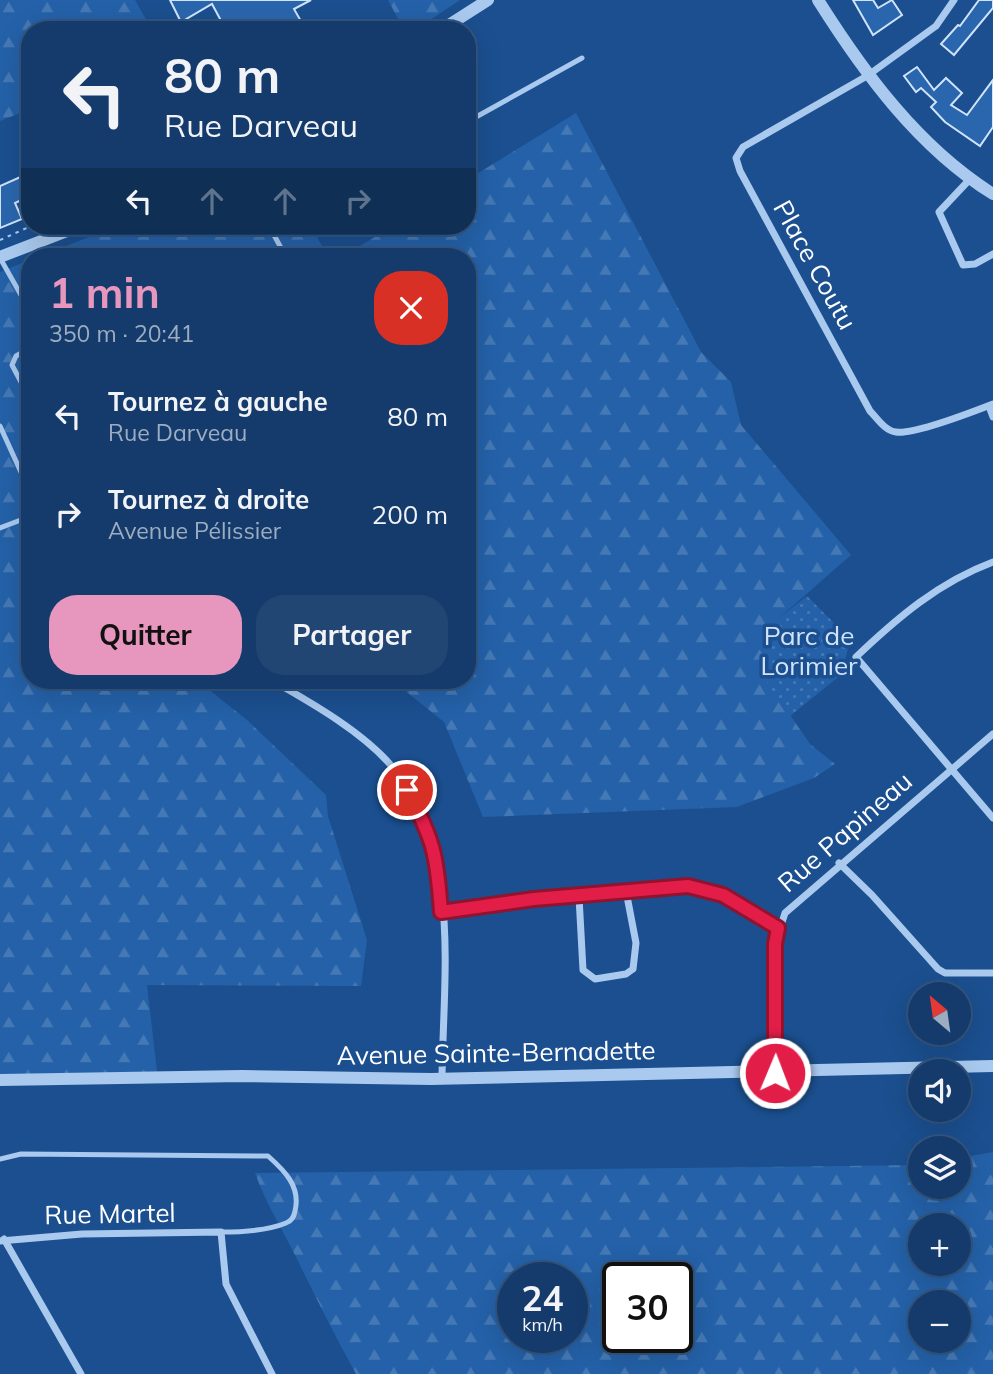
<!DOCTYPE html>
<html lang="fr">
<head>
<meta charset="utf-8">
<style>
	:root { --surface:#143b6b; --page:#214673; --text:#f1f3f6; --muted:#9dadc1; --line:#33557e; --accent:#e797bd }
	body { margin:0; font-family:Mulish,sans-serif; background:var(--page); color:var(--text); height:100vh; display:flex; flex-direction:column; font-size:26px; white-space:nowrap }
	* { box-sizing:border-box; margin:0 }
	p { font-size:23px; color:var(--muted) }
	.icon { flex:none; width:38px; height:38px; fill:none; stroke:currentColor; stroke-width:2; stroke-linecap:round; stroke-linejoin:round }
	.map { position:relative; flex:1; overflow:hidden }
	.sheet { position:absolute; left:21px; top:248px; width:455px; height:441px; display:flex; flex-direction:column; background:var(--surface); border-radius:28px; box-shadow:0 7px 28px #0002,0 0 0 2px var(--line) }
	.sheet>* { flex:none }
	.banner { position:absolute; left:21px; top:21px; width:455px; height:214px; border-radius:28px; box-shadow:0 7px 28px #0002,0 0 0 2px var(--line); background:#143b6b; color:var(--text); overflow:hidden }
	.needle { width:46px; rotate:331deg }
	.buttons { position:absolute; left:908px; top:982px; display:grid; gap:14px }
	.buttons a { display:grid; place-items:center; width:63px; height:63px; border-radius:50%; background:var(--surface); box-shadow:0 7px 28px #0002,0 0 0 2px var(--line); font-size:35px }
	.speed { position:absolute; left:497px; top:1262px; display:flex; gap:14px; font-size:35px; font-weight:700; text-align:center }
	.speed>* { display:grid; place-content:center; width:91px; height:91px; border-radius:50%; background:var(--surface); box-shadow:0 7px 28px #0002,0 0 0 2px var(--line); line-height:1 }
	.speed small { font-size:18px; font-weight:400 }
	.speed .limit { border:4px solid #111; border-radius:10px; background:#fff; color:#111 }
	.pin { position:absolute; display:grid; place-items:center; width:60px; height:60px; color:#fff; margin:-30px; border:4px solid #fff; border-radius:50%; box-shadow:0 2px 7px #0007 }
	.me { position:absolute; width:77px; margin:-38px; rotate:1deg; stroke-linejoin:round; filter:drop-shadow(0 0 5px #0008) }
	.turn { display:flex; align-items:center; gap:24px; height:147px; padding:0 28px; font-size:32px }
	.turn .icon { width:91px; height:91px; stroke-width:2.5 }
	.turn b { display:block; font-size:49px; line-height:60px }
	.lanes { display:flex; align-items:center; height:66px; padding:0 28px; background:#0003; justify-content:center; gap:35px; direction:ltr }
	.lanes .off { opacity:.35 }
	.round { display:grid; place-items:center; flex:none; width:74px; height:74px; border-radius:28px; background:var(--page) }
	.overview { display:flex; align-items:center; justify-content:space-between; height:119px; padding:0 28px }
	h1 { font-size:42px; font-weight:700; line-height:52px; color:var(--accent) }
	.action { display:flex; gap:14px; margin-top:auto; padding:14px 28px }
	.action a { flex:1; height:80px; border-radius:28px; background:var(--accent); color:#111; font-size:28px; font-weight:700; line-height:80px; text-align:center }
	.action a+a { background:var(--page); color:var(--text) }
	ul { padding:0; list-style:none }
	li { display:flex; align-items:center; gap:21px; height:98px; padding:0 28px }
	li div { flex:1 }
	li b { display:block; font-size:26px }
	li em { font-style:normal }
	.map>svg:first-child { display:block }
	.forest { fill:url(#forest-firs); fill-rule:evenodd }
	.park { fill:url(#park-dots) }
	.building { fill:#2a66ad; stroke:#cfe3fa; stroke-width:2 }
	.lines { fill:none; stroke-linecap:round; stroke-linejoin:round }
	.path { stroke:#a9c9ee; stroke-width:2; stroke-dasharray:3.5 5; stroke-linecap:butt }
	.service { stroke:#a9c9ee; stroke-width:5 }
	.minor { stroke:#a9c9ee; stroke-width:7 }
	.tertiary { stroke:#a9c9ee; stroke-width:12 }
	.route-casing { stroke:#92132f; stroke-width:18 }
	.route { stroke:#e11d48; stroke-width:12 }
	.labels { text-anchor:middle; stroke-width:7; stroke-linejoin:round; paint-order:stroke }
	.street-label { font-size:26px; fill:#fff; stroke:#1b4f8f }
	.park-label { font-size:26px; fill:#cfe3fa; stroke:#1b4f8f }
</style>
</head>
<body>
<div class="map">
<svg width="993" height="1374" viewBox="0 0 993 1374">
	<defs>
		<pattern id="forest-firs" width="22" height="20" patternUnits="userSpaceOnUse" patternTransform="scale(1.75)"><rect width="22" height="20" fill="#2461a8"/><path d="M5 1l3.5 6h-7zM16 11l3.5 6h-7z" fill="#4579b5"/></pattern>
		<pattern id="park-dots" width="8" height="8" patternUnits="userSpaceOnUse" patternTransform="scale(1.75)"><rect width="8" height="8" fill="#2461a8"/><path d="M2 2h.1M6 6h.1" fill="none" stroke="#4579b5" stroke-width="1.8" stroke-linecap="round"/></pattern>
	</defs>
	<rect width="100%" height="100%" fill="#1b4f8f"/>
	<g class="forest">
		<path d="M0,0H135L152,30H30V117L25,111L0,121Z"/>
		<path d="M388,0H460L415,30H404Z"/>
		<path d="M576,113L701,352L731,382L741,425L851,555L779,618L786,709L810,744L835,764L814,778L737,807L483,817L444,722L393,681H467V257H342L393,226H467V180Z"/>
		<path d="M117,226H311L328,257H38Z"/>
		<path d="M30,260V681H214L208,689L247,720L326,795L328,816L367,940L361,986L147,985L158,1080H0V272Z"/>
		<path d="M993,1152V1374H356C335,1336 316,1298 297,1259C283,1230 266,1204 255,1173L920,1165V1186H959V1158ZM920,1225H959V1264H920ZM513,1278H572V1337H513ZM618,1278H677V1337H618ZM920,1302H959V1340H920Z"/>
	</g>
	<path class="park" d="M807,596L850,639L842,674L789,717L768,687L766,664L779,618Z"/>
	<g class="building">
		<path d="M170,0H311L294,9L306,30H226L212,4L181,22Z"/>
		<path d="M853,0H873L878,8L892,0L902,15L873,35Z"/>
		<path d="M979,0H993V8L954,55L941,44L958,25L960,26Z"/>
		<path d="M917,67L934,90L946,78L962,93L951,105L967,115L993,80V127L980,146L945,122L931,107L936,102L921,88L916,92L904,76Z"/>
		<path d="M25,175L30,196L15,203L22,219L0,228V186Z"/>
	</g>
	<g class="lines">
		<g class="path">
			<path d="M423,30L430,25"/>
			<path d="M0,240L31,226"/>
		</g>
		<g class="service">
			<path d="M467,122L582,58"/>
			<path d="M269,226L286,257"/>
			<path d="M273,234L289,226"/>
			<path d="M329,257L340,252"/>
			<path d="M0,258L30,311"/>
			<path d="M30,348L16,356L12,365L30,399"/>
			<path d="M0,426L30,492"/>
			<path d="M0,528L26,518L30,512"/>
			<path d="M0,1159L21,1154L268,1156C285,1171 301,1187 295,1211C294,1217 292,1221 286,1223C267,1231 242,1232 221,1232"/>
		</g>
		<g class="minor">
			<path d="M954,0L936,26L867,76L743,147L736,158L740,171L870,411C877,418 885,431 896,432C913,435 975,411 993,404"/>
			<path d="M971,178L939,212L963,265L975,264L993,254"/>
			<path d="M989,406L993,417"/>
			<path d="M993,562C939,582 897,618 856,657L993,818"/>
			<path d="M273,681C312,703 366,734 394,769C462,857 443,975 442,1079"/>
			<path d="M839,863L872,895L938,969L945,973H993"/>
			<path d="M579,897L583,970L595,979L626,974L633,969L636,943L626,891"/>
			<path d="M441,912L534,899L689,886L723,895L778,928"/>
			<path d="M775,1072V944L785,913L993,734"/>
			<path d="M4,1239L81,1374"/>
			<path d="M0,1241L82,1234L221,1232L226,1284L272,1374"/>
		</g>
		<g class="tertiary">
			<path d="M818,0C864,73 918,147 993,194"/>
			<path d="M441,30L488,0"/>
			<path d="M0,257L80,226"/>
			<path d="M0,1080L242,1076L431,1079L993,1066"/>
		</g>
	</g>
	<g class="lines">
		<g class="route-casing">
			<path id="route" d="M407,790C434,840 437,856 441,912L534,899L688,886L723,895L778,928L775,944V1073"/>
		</g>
		<use href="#route" class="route"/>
	</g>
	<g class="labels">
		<g class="street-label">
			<text transform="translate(815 265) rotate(61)" y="9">Place Coutu</text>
			<text transform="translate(845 832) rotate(-41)" y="9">Rue Papineau</text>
			<text transform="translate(496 1053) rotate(-1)" y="9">Avenue Sainte-Bernadette</text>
			<text transform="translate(110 1214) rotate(-1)" y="9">Rue Martel</text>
		</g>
		<g class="park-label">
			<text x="809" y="645">Parc de<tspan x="809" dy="30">Lorimier</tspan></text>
		</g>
	</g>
</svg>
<div class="buttons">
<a><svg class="needle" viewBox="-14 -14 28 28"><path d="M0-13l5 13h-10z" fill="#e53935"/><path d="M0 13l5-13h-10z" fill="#9dadc1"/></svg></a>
<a><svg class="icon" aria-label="sound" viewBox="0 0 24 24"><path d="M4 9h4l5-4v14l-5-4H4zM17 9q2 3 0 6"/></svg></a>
<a><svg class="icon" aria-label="layers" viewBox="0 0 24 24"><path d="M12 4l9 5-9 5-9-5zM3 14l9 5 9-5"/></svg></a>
<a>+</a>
<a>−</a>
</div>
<div class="speed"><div>24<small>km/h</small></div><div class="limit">30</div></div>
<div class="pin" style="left:407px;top:790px;background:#d93025"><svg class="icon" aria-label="arrive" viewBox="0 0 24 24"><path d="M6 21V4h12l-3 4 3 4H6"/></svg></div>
<svg class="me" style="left:775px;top:1073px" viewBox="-20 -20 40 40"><circle r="17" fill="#e11d48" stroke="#fff" stroke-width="3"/><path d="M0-11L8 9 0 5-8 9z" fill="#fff"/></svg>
<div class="banner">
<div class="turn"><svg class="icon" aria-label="left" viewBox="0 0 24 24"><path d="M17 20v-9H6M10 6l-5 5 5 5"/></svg><div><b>80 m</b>Rue Darveau</div></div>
<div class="lanes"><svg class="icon" aria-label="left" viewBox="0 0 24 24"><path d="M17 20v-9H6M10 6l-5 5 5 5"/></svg><svg class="icon off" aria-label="ahead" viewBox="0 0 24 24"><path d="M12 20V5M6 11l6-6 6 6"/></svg><svg class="icon off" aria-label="ahead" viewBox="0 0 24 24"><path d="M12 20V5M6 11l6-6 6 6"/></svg><svg class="icon off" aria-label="right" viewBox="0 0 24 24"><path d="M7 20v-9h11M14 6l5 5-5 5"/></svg></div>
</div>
<section class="sheet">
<div class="overview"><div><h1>1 min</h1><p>350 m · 20:41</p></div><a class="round" style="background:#d93025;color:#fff"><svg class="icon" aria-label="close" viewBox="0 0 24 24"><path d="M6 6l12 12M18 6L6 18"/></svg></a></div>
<ul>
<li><svg class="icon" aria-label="left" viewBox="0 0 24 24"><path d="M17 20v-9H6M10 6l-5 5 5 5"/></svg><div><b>Tournez à gauche</b><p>Rue Darveau</p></div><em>80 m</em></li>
<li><svg class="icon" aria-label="right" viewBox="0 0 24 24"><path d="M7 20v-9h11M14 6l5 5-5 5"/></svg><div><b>Tournez à droite</b><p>Avenue Pélissier</p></div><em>200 m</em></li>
</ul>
<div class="action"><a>Quitter</a><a>Partager</a></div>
</section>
</div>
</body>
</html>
